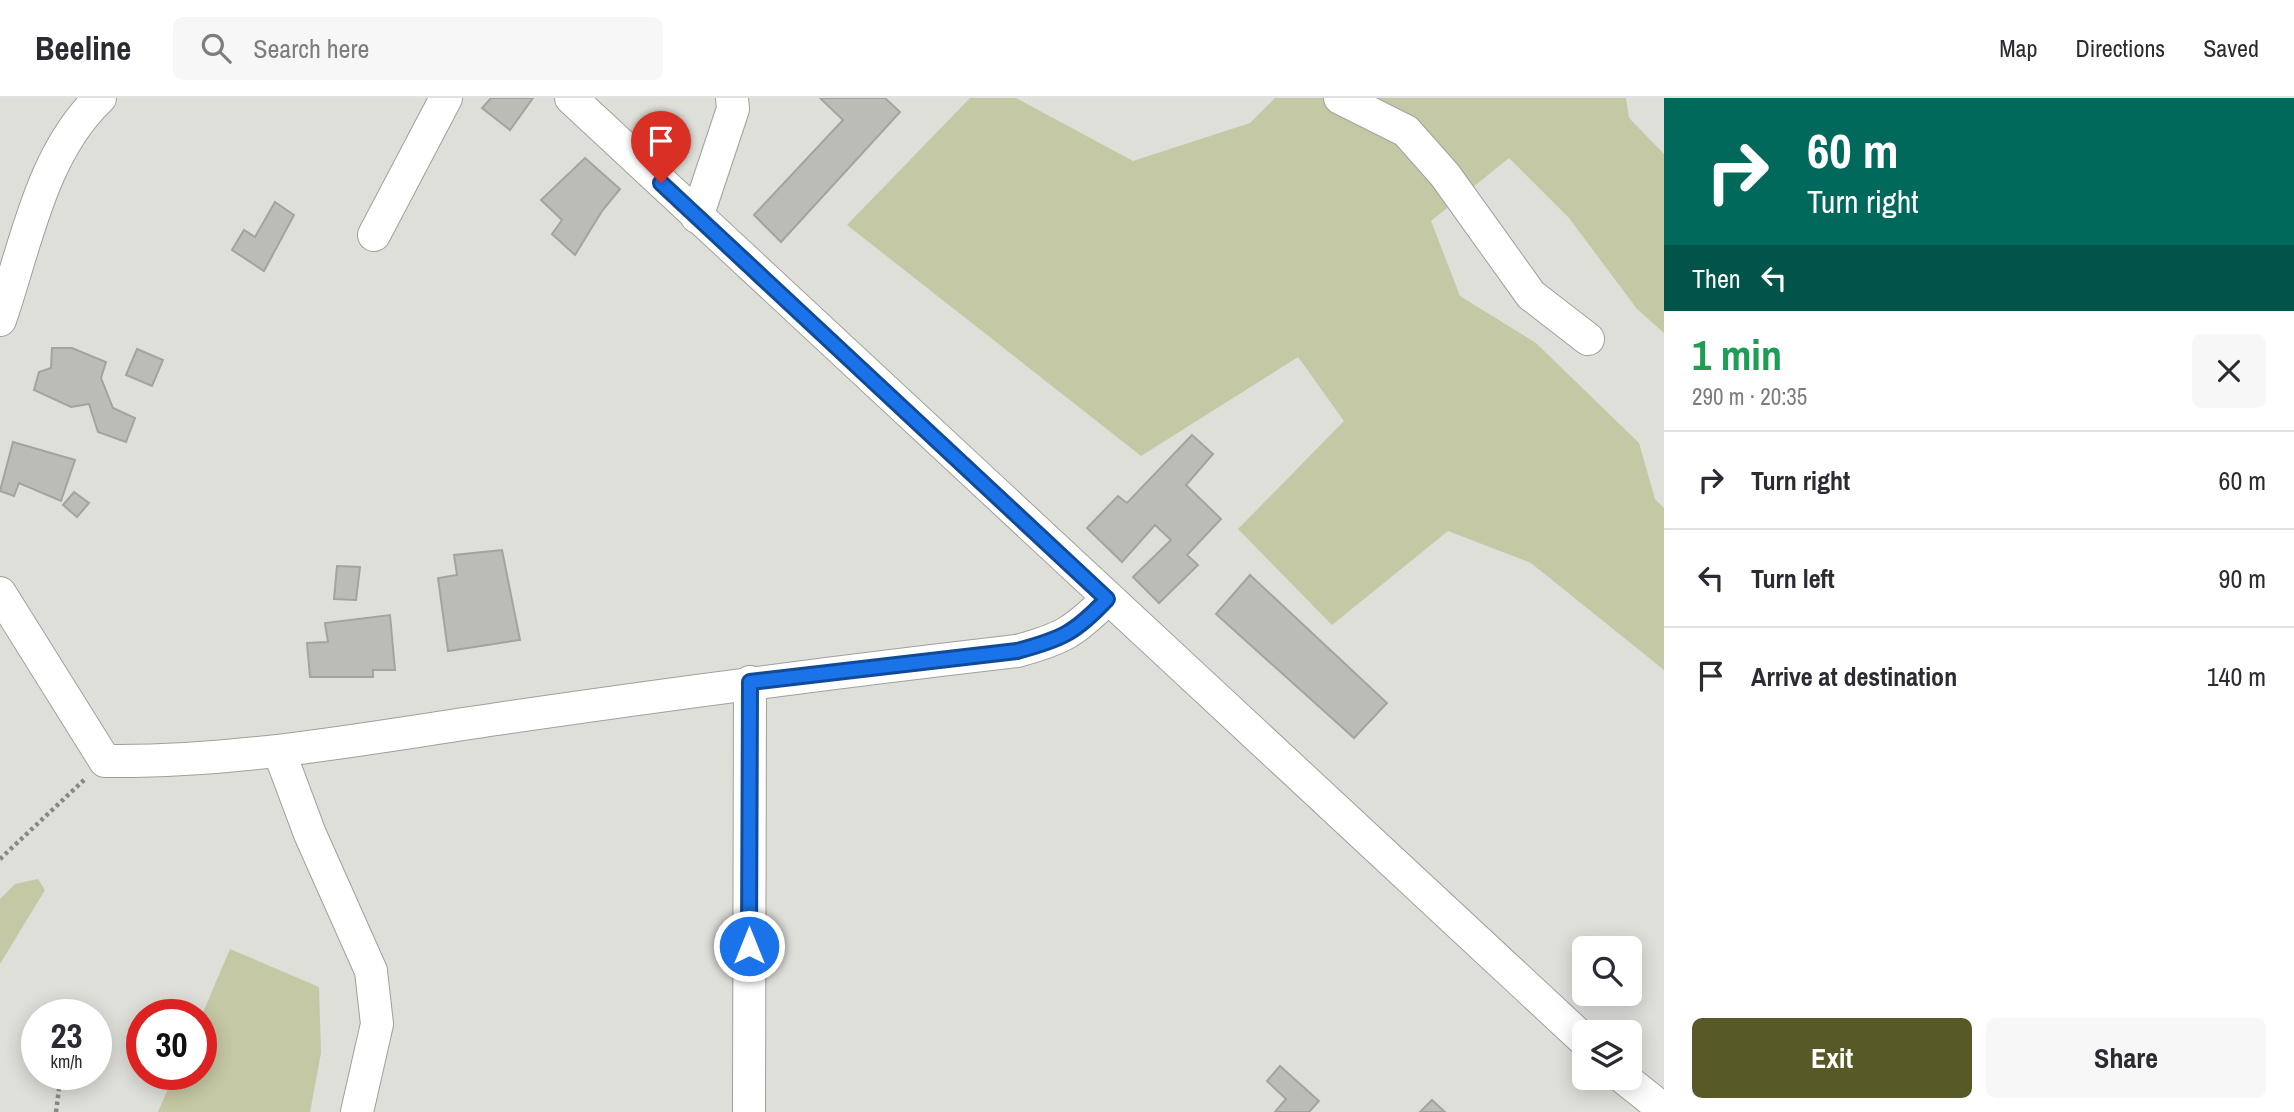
<!DOCTYPE html>
<html lang="en">
<head>
<meta charset="utf-8">
<style>
	:root { --surface:#fff; --page:#f7f7f7; --text:#2b2b33; --muted:#7c7c81; --line:#e1e1e2; --accent:#575a27 }
	body { margin:0; font-family:"Archivo Narrow",sans-serif; background:var(--page); color:var(--text); height:100vh; display:flex; flex-direction:column; font-size:26px; white-space:nowrap }
	* { box-sizing:border-box; margin:0 }
	p { font-size:23px; color:var(--muted) }
	.icon { flex:none; width:38px; height:38px; fill:none; stroke:currentColor; stroke-width:2; stroke-linecap:round; stroke-linejoin:round }
	.map { position:relative; flex:1; overflow:hidden }
	.side { display:flex; flex-direction:column; background:var(--surface); width:630px }
	.side>* { flex:none }
	.hud { background:#00695c; color:#fff; overflow:hidden }
	.tools { position:absolute; left:1572px; top:838px; display:grid; gap:14px }
	.tools a { display:grid; place-items:center; width:70px; height:70px; border-radius:10px; background:var(--surface); box-shadow:0 4px 18px #0003; font-size:35px }
	.speed { position:absolute; left:21px; top:901px; display:flex; gap:14px; font-size:35px; font-weight:700; text-align:center }
	.speed>* { display:grid; place-content:center; width:91px; height:91px; border-radius:50%; background:var(--surface); box-shadow:0 4px 18px #0003; line-height:1 }
	.speed small { font-size:18px; font-weight:400 }
	.speed .limit { border:10px solid #d22; background:#fff; color:#111 }
	.pin { position:absolute; display:grid; place-items:center; width:60px; height:60px; color:#fff; margin:-72px -30px; border-radius:50% 50% 50% 0; rotate:-45deg; box-shadow:0 0 7px #0007 }
	.pin .icon { rotate:45deg }
	.me { position:absolute; width:77px; margin:-38px; rotate:0deg; stroke-linejoin:round; filter:drop-shadow(0 0 5px #0008) }
	.turn { display:flex; align-items:center; gap:24px; height:147px; padding:0 28px; font-size:32px }
	.turn .icon { width:91px; height:91px; stroke-width:2.5 }
	.turn b { display:block; font-size:49px; line-height:60px }
	.then { display:flex; align-items:center; height:66px; padding:0 28px; background:#0003; gap:14px; font-size:26px }
	.round { display:grid; place-items:center; flex:none; width:74px; height:74px; border-radius:10px; background:var(--page) }
	.head { display:flex; align-items:center; justify-content:space-between; height:119px; padding:0 28px }
	h1 { font-size:42px; font-weight:800; line-height:52px; color:#1e9e55 }
	.cta { display:flex; gap:14px; margin-top:auto; padding:14px 28px }
	.cta a { flex:1; height:80px; border-radius:10px; background:var(--accent); color:#fff; font-size:28px; font-weight:800; line-height:80px; text-align:center }
	.cta a+a { background:var(--page); color:var(--text) }
	ul { padding:0; list-style:none }
	li { display:flex; align-items:center; gap:21px; height:98px; padding:0 28px; border-top:2px solid var(--line) }
	li div { flex:1 }
	li b { display:block; font-size:26px }
	li em { font-style:normal }
	header { display:flex; align-items:center; gap:42px; box-sizing:border-box; height:98px; padding:0 35px; background:var(--surface); border-bottom:2px solid var(--line) }
	header strong { font-size:33px }
	nav { display:flex; gap:38px; margin-inline-start:auto; font-size:24px }
	.search { width:490px; height:63px; background:var(--page); display:flex; align-items:center; gap:18px; box-sizing:border-box; padding:0 24px; border-radius:10px; color:var(--muted); font-size:26px }
	main { display:flex; flex:1; min-height:0 }
	.map>svg:first-child { display:block }
	.green { fill:#c5c8a4 }
	.building { fill:#bcbcb7; stroke:#a3a49e; stroke-width:2 }
	.lines { fill:none; stroke-linecap:round; stroke-linejoin:round }
	.minor-casing { stroke:#a0a09b; stroke-width:34 }
	.path { stroke:#888985; stroke-width:4.5; stroke-dasharray:3.5 3.5; stroke-linecap:butt }
	.minor { stroke:#fff; stroke-width:32 }
	.route-casing { stroke:#114b97; stroke-width:18 }
	.route { stroke:#1a73e8; stroke-width:12 }
</style>
</head>
<body>
<header>
<strong>Beeline</strong>
<div class="search"><svg class="icon" aria-label="search" viewBox="0 0 24 24"><circle cx="10" cy="10" r="6"/><path d="M15 15l6 6"/></svg>Search here</div>
<nav><a>Map</a><a>Directions</a><a>Saved</a></nav>
</header>
<main>
<div class="map">
<svg width="1664" height="1014" viewBox="0 0 1664 1014">
	<rect width="100%" height="100%" fill="#dedfd9"/>
	<g class="green">
		<path d="M970,0H1016L1133,63L1250,25L1275,0H1626L1629,20L1664,56V235L1637,211L1569,120L1509,60L1431,123L1460,198L1536,245L1639,345L1655,401L1664,410V572L1531,465L1448,433L1332,527L1238,431L1344,323L1298,259L1141,358L847,127Z"/>
		<path d="M38,781L45,792L0,866V801L15,786Z"/>
		<path d="M230,851L319,889L321,955L310,1014H158L174,977L201,976V919Z"/>
	</g>
	<g class="building">
		<path d="M491,0H533L510,32L482,10Z"/>
		<path d="M820,0H885L900,14L781,144L754,117L843,22Z"/>
		<path d="M585,60L620,91L602,113L575,157L552,136L562,122L541,102Z"/>
		<path d="M275,104L294,117L264,173L232,152L244,132L255,139Z"/>
		<path d="M52,250H72L106,264L101,280L113,310L135,320L126,344L98,334L89,306L71,309L34,292L39,274L51,270Z"/>
		<path d="M137,251L163,262L152,288L126,277Z"/>
		<path d="M1192,337L1213,356L1186,387L1221,421L1187,457L1198,467L1159,505L1133,479L1171,442L1155,427L1122,464L1087,430L1118,398L1127,405Z"/>
		<path d="M13,344L75,362L61,403L19,385L14,398L0,393Z"/>
		<path d="M74,394L89,405L77,419L63,407Z"/>
		<path d="M502,452L520,542L448,553L438,480L457,477L454,457Z"/>
		<path d="M337,468L360,469L356,502L334,501Z"/>
		<path d="M1250,477L1387,605L1354,640L1216,516Z"/>
		<path d="M390,517L395,572H373V579H310L307,545L328,544L325,525Z"/>
		<path d="M1280,968L1319,1003L1309,1014H1275L1286,1001L1267,983Z"/>
		<path d="M1432,1002L1445,1014H1420Z"/>
	</g>
	<g class="lines">
		<g class="minor-casing">
			<g id="minor">
				<path d="M571,0L1584,942"/>
				<path d="M1340,0L1406,33L1445,77L1531,197L1588,241"/>
				<path d="M697,119L733,11L732,0"/>
				<path d="M374,137L446,0"/>
				<path d="M0,222C26,147 41,56 100,0"/>
				<path d="M0,495L105,663C239,665 372,639 504,620C674,595 845,573 1017,553C1062,541 1074,534 1107,501"/>
				<path d="M279,653L310,736L371,873L377,926L357,1014"/>
				<path d="M1624,980L1664,1012"/>
				<path d="M749,1014L750,584"/>
			</g>
		</g>
		<g class="path">
			<path d="M0,761L84,682"/>
			<path d="M56,1014L61,976"/>
		</g>
		<use href="#minor" class="minor"/>
	</g>
	<g class="lines">
		<g class="route-casing">
			<path id="route" d="M661,85L1107,501C1075,535 1062,541 1017,553L750,584L749,848"/>
		</g>
		<use href="#route" class="route"/>
	</g>
</svg>
<div class="tools">
<a><svg class="icon" aria-label="search" viewBox="0 0 24 24"><circle cx="10" cy="10" r="6"/><path d="M15 15l6 6"/></svg></a>
<a><svg class="icon" aria-label="layers" viewBox="0 0 24 24"><path d="M12 4l9 5-9 5-9-5zM3 14l9 5 9-5"/></svg></a>
</div>
<div class="speed"><div>23<small>km/h</small></div><div class="limit">30</div></div>
<div class="pin" style="left:661px;top:85px;background:#d93025"><svg class="icon" aria-label="arrive" viewBox="0 0 24 24"><path d="M6 21V4h12l-3 4 3 4H6"/></svg></div>
<svg class="me" style="left:749px;top:848px" viewBox="-20 -20 40 40"><circle r="17" fill="#1a73e8" stroke="#fff" stroke-width="3"/><path d="M0-11L8 9 0 5-8 9z" fill="#fff"/></svg>
</div>
<section class="side">
<div class="hud">
<div class="turn"><svg class="icon" aria-label="right" viewBox="0 0 24 24"><path d="M7 20v-9h11M14 6l5 5-5 5"/></svg><div><b>60 m</b>Turn right</div></div>
<div class="then">Then<svg class="icon" aria-label="left" viewBox="0 0 24 24"><path d="M17 20v-9H6M10 6l-5 5 5 5"/></svg></div>
</div>
<div class="head"><div><h1>1 min</h1><p>290 m · 20:35</p></div><a class="round"><svg class="icon" aria-label="close" viewBox="0 0 24 24"><path d="M6 6l12 12M18 6L6 18"/></svg></a></div>
<ul>
<li><svg class="icon" aria-label="right" viewBox="0 0 24 24"><path d="M7 20v-9h11M14 6l5 5-5 5"/></svg><div><b>Turn right</b></div><em>60 m</em></li>
<li><svg class="icon" aria-label="left" viewBox="0 0 24 24"><path d="M17 20v-9H6M10 6l-5 5 5 5"/></svg><div><b>Turn left</b></div><em>90 m</em></li>
<li><svg class="icon" aria-label="arrive" viewBox="0 0 24 24"><path d="M6 21V4h12l-3 4 3 4H6"/></svg><div><b>Arrive at destination</b></div><em>140 m</em></li>
</ul>
<div class="cta"><a>Exit</a><a>Share</a></div>
</section>
</main>
</body>
</html>
